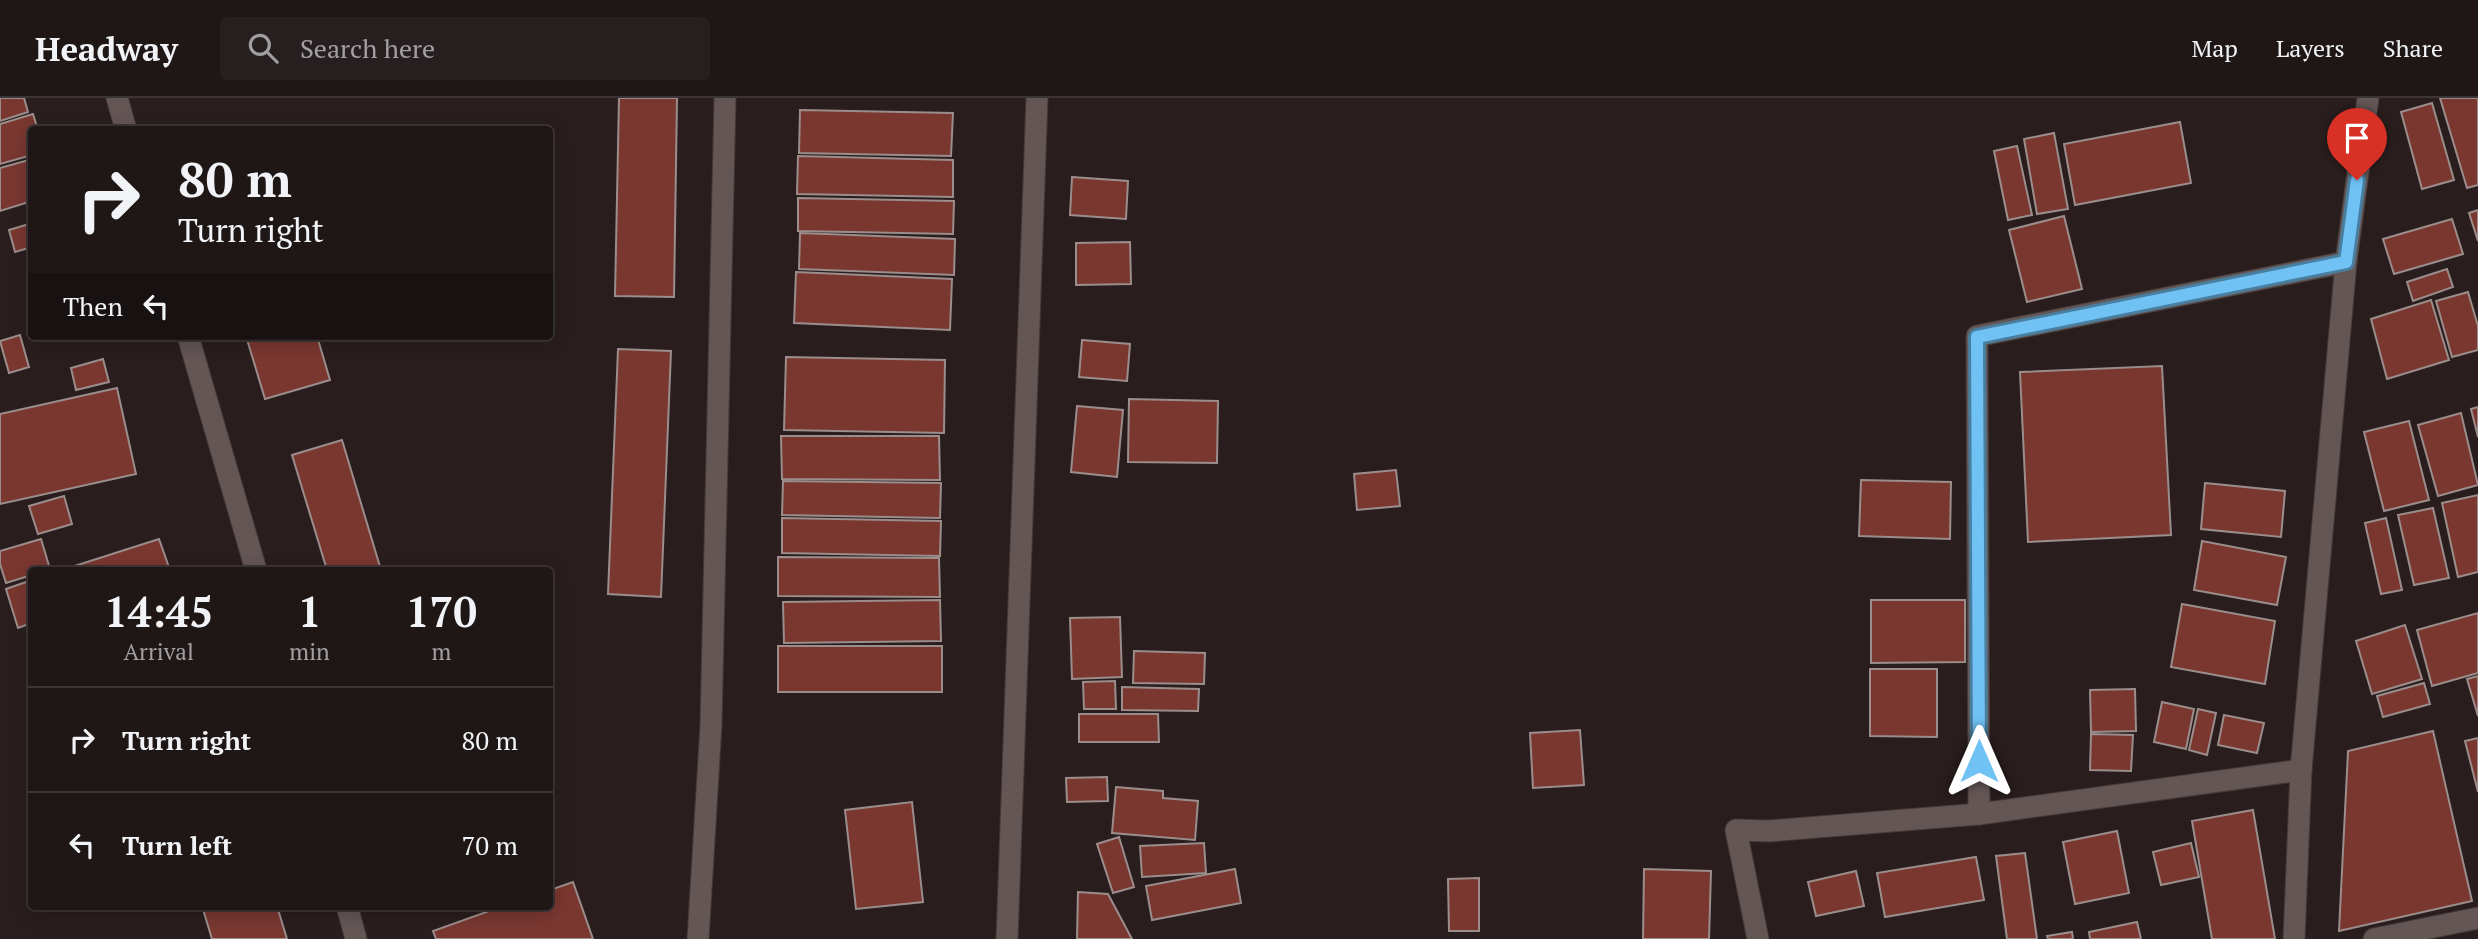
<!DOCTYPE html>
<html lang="en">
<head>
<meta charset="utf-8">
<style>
	:root { --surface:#1f1616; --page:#271f1f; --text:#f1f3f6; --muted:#a19fa1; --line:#3c3535 }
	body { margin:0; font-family:"PT Serif",serif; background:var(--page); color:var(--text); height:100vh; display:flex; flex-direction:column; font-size:26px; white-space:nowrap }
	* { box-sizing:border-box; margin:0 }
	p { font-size:23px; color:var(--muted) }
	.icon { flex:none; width:38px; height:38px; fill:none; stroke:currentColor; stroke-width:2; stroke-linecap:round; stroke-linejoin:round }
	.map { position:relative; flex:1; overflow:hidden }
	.drawer { position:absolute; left:28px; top:469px; width:525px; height:343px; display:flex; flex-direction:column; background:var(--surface); border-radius:7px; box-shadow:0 4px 18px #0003,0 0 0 2px var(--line) }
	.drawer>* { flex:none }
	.banner { position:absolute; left:28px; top:28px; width:525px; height:214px; border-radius:7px; box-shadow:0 4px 18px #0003,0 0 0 2px var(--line); background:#1f1616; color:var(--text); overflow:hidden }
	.pin { position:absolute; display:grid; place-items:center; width:60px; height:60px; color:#fff; margin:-72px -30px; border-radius:50% 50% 50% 0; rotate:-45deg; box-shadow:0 0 7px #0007 }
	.pin .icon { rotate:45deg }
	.me { position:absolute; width:77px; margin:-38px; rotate:0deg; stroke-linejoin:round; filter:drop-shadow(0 0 5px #0008) }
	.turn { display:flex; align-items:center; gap:24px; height:147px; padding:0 35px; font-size:32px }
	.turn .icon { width:91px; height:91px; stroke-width:2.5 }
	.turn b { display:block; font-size:49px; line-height:60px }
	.then { display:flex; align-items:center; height:66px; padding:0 35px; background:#0003; gap:14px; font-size:26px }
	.eta { display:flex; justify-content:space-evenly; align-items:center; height:119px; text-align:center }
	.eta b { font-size:42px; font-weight:700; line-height:49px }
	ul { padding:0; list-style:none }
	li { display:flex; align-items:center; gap:21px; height:105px; padding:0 35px; border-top:2px solid var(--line) }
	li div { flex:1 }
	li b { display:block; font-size:26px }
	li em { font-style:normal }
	header { display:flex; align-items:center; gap:42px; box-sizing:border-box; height:98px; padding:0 35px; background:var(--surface); border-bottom:2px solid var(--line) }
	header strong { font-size:33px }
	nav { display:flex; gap:38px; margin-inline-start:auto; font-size:24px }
	.search { width:490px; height:63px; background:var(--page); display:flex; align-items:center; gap:18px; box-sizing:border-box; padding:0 24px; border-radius:7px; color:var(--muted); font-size:26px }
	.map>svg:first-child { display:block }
	.building { fill:#793730; stroke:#9b8d8b; stroke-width:2 }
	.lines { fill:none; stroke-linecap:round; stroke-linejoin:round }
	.minor-casing { stroke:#433a38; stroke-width:23 }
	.minor { stroke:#635655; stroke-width:21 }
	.route-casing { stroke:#497e9f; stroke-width:18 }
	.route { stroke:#70c2f4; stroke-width:12 }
</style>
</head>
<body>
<header>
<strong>Headway</strong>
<div class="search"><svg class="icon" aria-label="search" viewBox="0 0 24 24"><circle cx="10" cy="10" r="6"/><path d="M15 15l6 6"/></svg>Search here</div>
<nav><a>Map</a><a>Layers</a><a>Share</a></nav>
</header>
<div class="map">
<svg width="2478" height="841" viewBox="0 0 2478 841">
	<rect width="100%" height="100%" fill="#291e1d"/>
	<g class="building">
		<path d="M0,0H24L28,14L0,23Z"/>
		<path d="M619,0H677L674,199L615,198Z"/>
		<path d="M2440,0H2478V87L2467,90Z"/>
		<path d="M2432,5L2454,82L2422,91L2401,14Z"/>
		<path d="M800,12L953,15L951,58L799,55Z"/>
		<path d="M33,16L38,32H32V57L0,66V26Z"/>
		<path d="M2180,24L2191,85L2075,107L2064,46Z"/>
		<path d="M2054,35L2068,111L2037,116L2024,41Z"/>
		<path d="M2017,48L2032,117L2008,122L1994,53Z"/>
		<path d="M798,58L953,62V99L797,96Z"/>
		<path d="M32,61V103L0,113V70Z"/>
		<path d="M1072,79L1128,83L1126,121L1070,117Z"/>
		<path d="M798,100L954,103L953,136L798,133Z"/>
		<path d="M2478,112V143L2469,115Z"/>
		<path d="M2064,118L2082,191L2027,204L2009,132Z"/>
		<path d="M2452,121L2463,156L2394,176L2383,141Z"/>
		<path d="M32,125V149L15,154L9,132Z"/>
		<path d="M800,135L955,141L954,177L799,171Z"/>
		<path d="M1130,144L1131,186L1076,187V145Z"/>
		<path d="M2447,171L2453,189L2413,203L2407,184Z"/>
		<path d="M796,174L952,181L950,232L794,225Z"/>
		<path d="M2468,194L2478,228V252L2452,259L2436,203Z"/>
		<path d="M2431,202L2449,262L2387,281L2371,221Z"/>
		<path d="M20,237L29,269L9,275L0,243Z"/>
		<path d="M246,238H317L330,282L265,301Z"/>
		<path d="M1082,242L1130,246L1127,283L1079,279Z"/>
		<path d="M618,251L671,253L661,499L608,496Z"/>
		<path d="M786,259L945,262L944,335L784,332Z"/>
		<path d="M103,261L109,284L76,292L71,270Z"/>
		<path d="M2162,268L2171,437L2028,444L2020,274Z"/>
		<path d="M117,290L136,376L0,406V316Z"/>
		<path d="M1129,301L1218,303L1217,365L1128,364Z"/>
		<path d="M1077,308L1123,312L1117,379L1071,374Z"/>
		<path d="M2478,309V339L2471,311Z"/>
		<path d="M2461,315L2478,387L2438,398L2418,327Z"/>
		<path d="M2409,323L2429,402L2384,413L2364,334Z"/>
		<path d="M781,338H939L940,382L782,381Z"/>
		<path d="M342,342L381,472H327L292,357Z"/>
		<path d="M1396,372L1400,408L1357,412L1354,376Z"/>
		<path d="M1861,382L1951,384L1950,441L1859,438Z"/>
		<path d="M783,383L941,385L940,420L782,417Z"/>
		<path d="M2205,385L2285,393L2281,439L2201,431Z"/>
		<path d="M2478,397V474L2458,479L2442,405Z"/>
		<path d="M64,398L72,426L38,436L29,408Z"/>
		<path d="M2433,410L2449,480L2414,487L2398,417Z"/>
		<path d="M782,420L941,423L940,458L782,455Z"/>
		<path d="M2386,420L2402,492L2381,496L2365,425Z"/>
		<path d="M41,441L50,471L32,472V477L6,485L0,466V453Z"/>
		<path d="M159,441L170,472H62Z"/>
		<path d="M2202,443L2286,459L2277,507L2194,492Z"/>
		<path d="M778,459L939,460L940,499L778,498Z"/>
		<path d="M32,482V525L18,530L6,491Z"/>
		<path d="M940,502L941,543L784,545L783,504Z"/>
		<path d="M1871,502H1965V564L1871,565Z"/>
		<path d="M2182,506L2275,523L2265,586L2171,569Z"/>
		<path d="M2478,515V575L2432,588L2417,532Z"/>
		<path d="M1120,519L1122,579L1072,581L1070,520Z"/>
		<path d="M2405,527L2422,581L2372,596L2356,543Z"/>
		<rect x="778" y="548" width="164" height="46"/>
		<path d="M1134,553L1205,555L1204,586L1133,585Z"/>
		<path d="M1870,571H1937V639L1870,638Z"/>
		<path d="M2478,578V618L2467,581Z"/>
		<path d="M1115,583L1116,611H1084L1083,584Z"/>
		<path d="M2424,585L2430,606L2383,619L2377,598Z"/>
		<path d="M1122,589L1199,591L1198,613L1122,612Z"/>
		<path d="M2135,591L2136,633L2091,634L2090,592Z"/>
		<path d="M2162,604L2194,611L2186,651L2154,644Z"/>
		<path d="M2198,611L2216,615L2207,657L2189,652Z"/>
		<path d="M1079,616H1158L1159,644H1079Z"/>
		<path d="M2224,617L2264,625L2257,655L2218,647Z"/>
		<path d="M1580,632L1584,687L1533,690L1530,635Z"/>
		<path d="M2433,633L2472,803L2339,833L2348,653Z"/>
		<path d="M2091,636L2133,637L2131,673L2090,672Z"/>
		<path d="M2478,640V694L2465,643Z"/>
		<path d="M1107,679L1108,703L1067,704L1066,680Z"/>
		<path d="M1116,689L1163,693V700L1198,703L1195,742L1112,735Z"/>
		<path d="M912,704L923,804L856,811L845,712Z"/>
		<path d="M2253,712L2275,841H2212L2192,723Z"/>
		<path d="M2117,733L2129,795L2075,806L2063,744Z"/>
		<path d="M1119,739L1134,789L1113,795L1097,746Z"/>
		<path d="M1204,745L1206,775L1142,779L1140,748Z"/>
		<path d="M2191,745L2199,779L2161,787L2153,754Z"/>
		<path d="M2025,755L2037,841H2007L1996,758Z"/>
		<path d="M1976,759L1984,802L1885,819L1877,775Z"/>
		<path d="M1235,771L1241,805L1152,822L1146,788Z"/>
		<path d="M1644,771L1711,773L1709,841H1643Z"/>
		<path d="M1856,773L1864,808L1816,818L1808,784Z"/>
		<path d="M1479,780V833H1449L1448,781Z"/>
		<path d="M573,784L593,841H436L433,833L503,808H550V792Z"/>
		<path d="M1078,794L1108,796L1132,841H1077Z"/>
		<path d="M202,808H277L287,841H212Z"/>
		<path d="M2137,824L2141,841H2090L2089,834Z"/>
		<path d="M2072,834L2073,841H2048L2047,838Z"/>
	</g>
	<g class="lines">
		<g class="minor-casing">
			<g id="minor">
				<path d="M117,0L126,32"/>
				<path d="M188,238L256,472"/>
				<path d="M1979,716L1977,238L2346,164"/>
				<path d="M347,808L356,841"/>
				<path d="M698,841L711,627L725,0"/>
				<path d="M1007,841L1037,0"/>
				<path d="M1758,841L1736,732L1769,733L1979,716L2301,672"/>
				<path d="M2294,841L2301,672L2346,164L2368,0"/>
				<path d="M2374,841L2478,820"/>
			</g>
		</g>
		<use href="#minor" class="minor"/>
	</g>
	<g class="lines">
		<g class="route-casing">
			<path id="route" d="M1979,663L1977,239L2346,164L2357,82"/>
		</g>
		<use href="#route" class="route"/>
	</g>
</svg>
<div class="pin" style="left:2357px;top:82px;background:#d93025"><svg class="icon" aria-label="arrive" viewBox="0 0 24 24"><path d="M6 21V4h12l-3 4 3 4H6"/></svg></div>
<svg class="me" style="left:1979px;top:663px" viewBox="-20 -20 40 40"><path d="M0-17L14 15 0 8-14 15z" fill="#70c2f4" stroke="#fff" stroke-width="4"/></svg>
<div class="banner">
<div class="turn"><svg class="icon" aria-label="right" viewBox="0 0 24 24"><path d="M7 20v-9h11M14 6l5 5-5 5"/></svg><div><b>80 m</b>Turn right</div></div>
<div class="then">Then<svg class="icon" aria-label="left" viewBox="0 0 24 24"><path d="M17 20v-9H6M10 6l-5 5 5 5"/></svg></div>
</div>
<section class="drawer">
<div class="eta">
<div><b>14:45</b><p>Arrival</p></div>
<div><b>1</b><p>min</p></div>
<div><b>170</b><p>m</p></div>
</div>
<ul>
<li><svg class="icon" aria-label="right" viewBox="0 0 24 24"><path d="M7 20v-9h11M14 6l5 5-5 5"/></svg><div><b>Turn right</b></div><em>80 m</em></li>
<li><svg class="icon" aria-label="left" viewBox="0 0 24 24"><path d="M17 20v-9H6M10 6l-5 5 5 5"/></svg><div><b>Turn left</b></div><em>70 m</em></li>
</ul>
</section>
</div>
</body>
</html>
